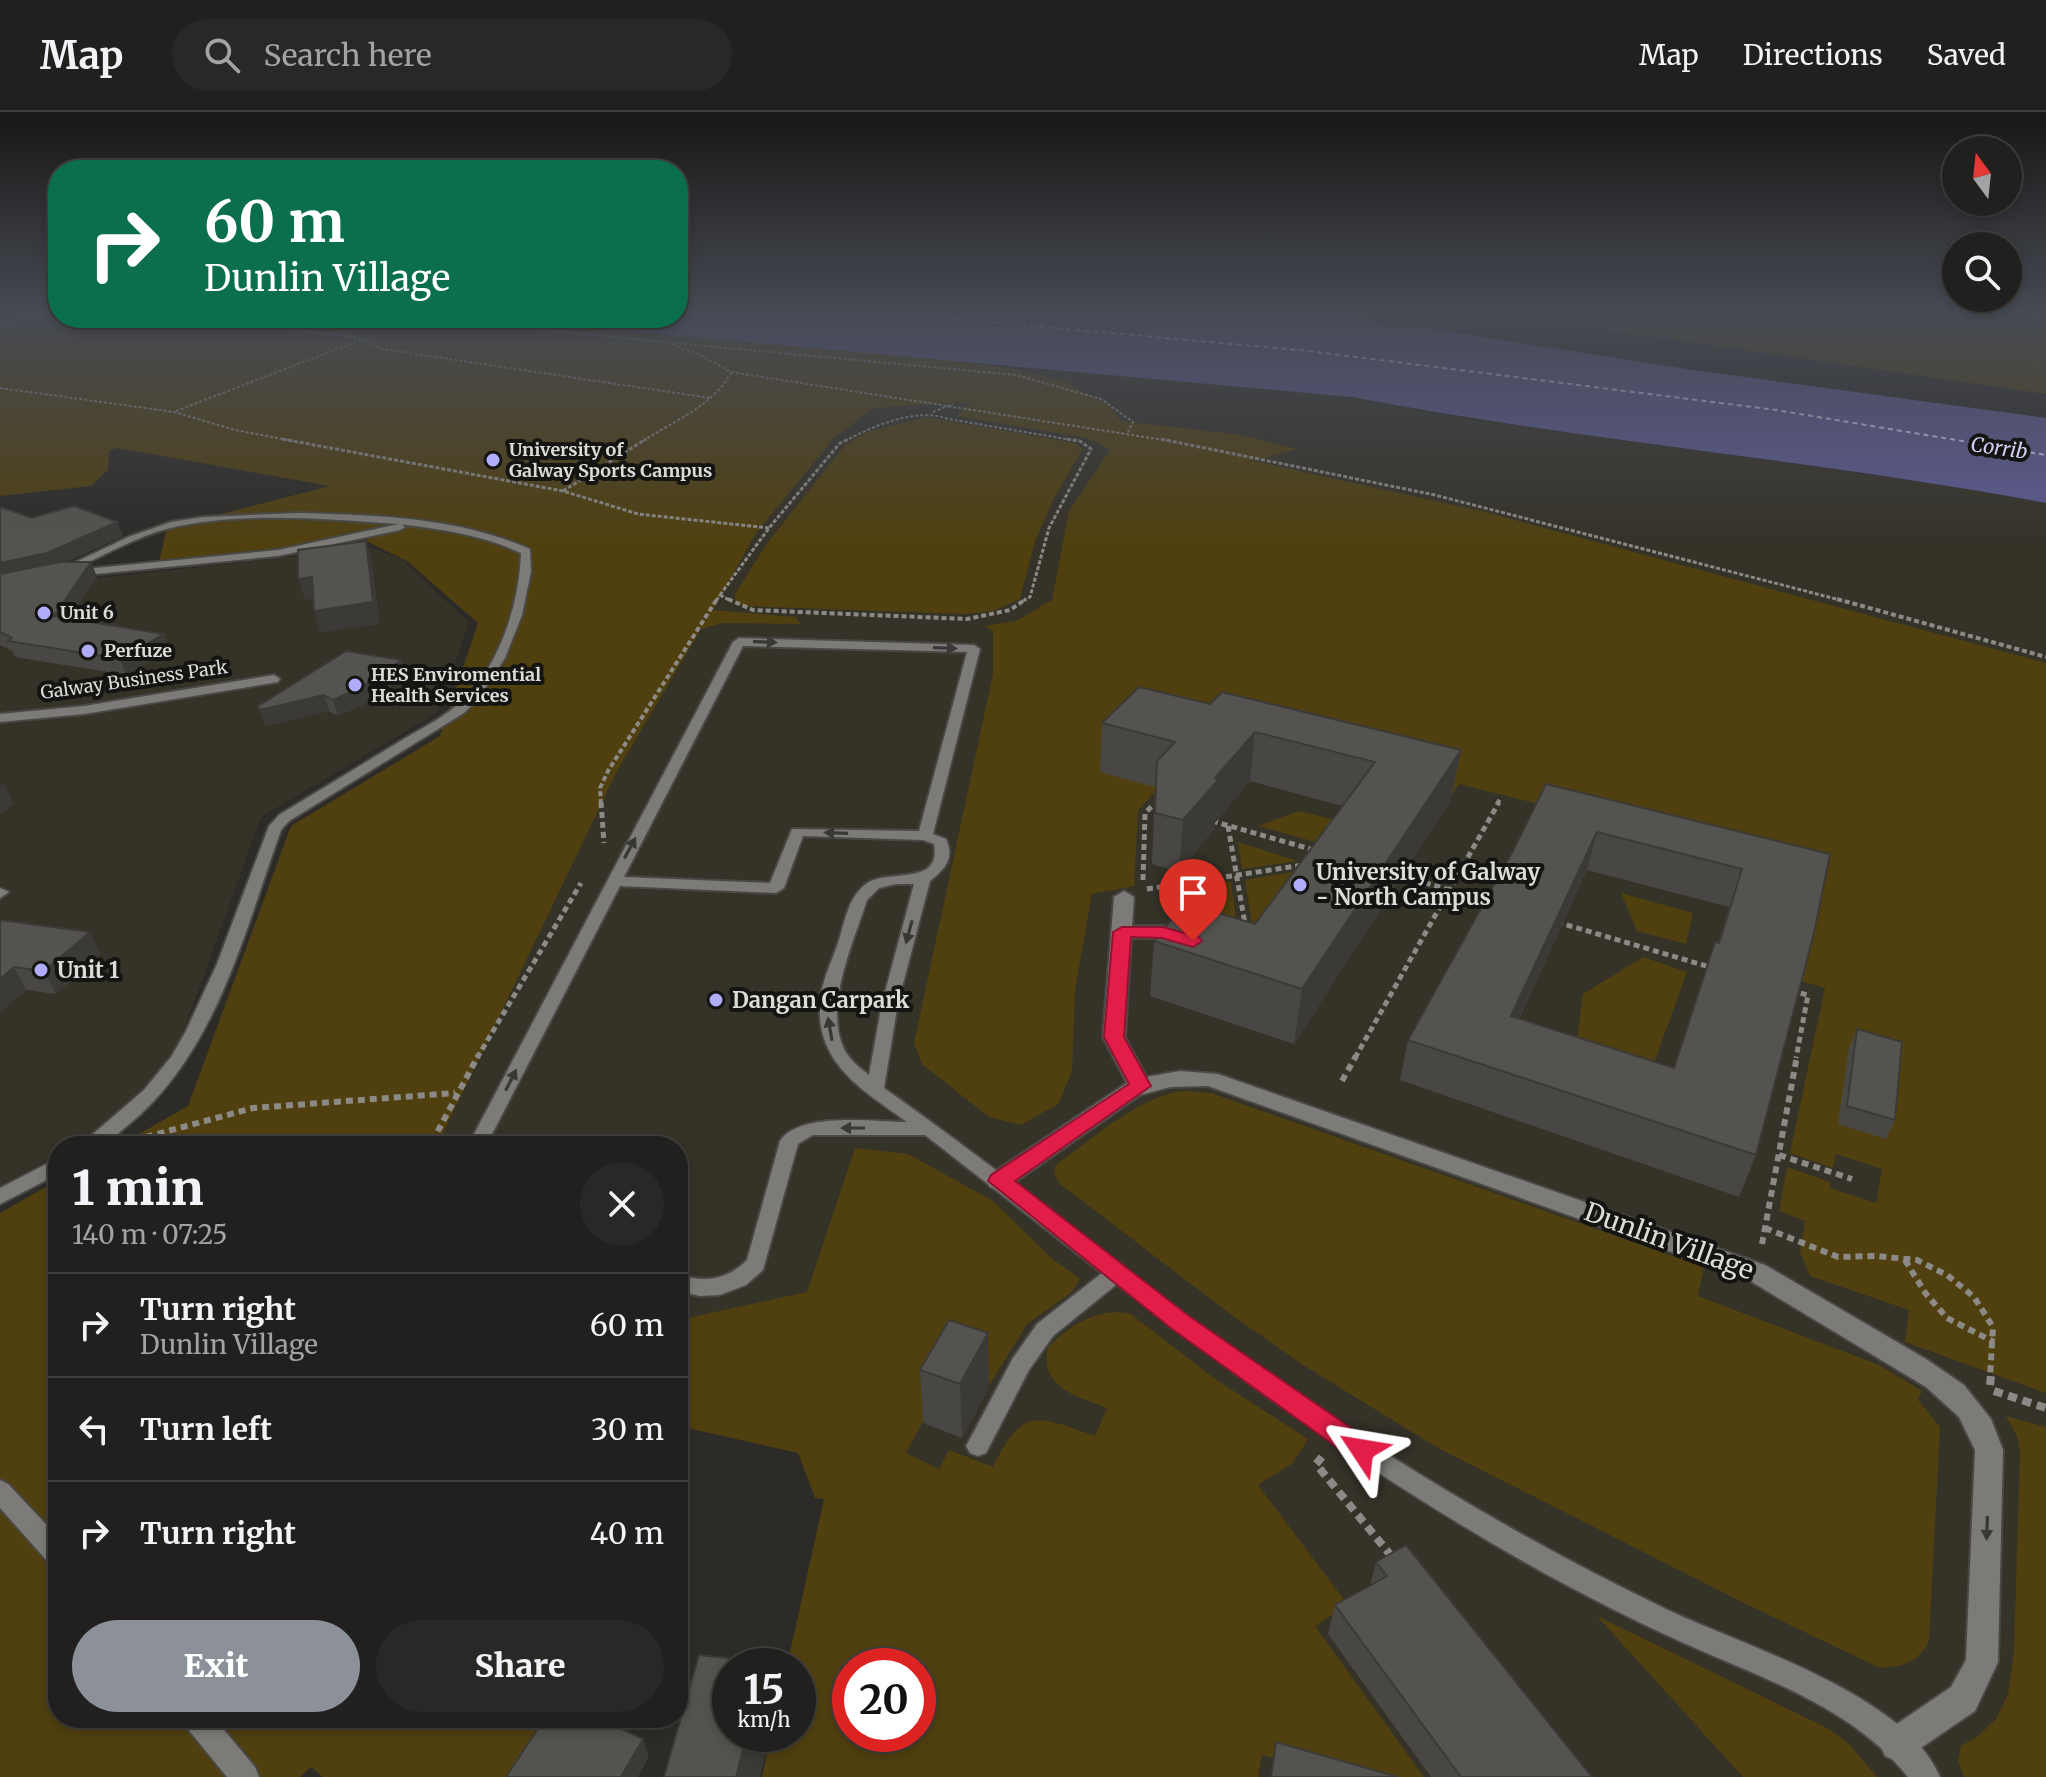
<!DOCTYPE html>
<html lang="en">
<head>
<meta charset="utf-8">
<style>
	:root { --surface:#22201e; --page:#2a2827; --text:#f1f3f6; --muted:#a2a3a4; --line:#3f3e3c; --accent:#8c9099 }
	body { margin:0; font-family:Merriweather,serif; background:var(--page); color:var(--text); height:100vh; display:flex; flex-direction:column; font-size:30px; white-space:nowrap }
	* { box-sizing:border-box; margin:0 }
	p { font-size:26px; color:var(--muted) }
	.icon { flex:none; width:44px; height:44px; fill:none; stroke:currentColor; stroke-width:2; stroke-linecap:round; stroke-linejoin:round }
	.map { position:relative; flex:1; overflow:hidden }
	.drawer { position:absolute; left:48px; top:1024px; width:640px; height:592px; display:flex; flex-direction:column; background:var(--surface); border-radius:32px; box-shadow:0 4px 12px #0003,0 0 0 2px var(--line) }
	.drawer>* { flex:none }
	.hud { position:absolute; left:48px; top:48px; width:640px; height:168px; border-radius:32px; box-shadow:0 4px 12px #0003,0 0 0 2px var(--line); background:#0b6e4f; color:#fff; overflow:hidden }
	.needle { width:52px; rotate:345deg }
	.controls { position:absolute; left:1942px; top:24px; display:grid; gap:16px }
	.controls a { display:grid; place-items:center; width:80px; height:80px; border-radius:50%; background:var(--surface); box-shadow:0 4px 12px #0003,0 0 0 2px var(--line); font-size:40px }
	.speed { position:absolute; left:712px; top:1536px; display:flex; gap:16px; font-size:40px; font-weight:700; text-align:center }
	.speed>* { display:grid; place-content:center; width:104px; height:104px; border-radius:50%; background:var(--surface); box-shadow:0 4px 12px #0003,0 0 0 2px var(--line); line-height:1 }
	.speed small { font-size:20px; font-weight:400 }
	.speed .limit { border:12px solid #d22; background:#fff; color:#111 }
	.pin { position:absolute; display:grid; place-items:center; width:68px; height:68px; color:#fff; margin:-82px -34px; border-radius:50% 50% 50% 0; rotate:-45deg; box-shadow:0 0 8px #0007 }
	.pin .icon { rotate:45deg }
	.me { position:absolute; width:88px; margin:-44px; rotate:303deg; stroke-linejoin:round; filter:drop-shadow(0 0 6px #0008) }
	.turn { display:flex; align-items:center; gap:28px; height:168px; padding:0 24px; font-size:36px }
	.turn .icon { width:104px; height:104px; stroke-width:2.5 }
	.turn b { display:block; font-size:56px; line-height:68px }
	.round { display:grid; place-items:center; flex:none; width:84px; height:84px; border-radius:42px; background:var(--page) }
	.summary { display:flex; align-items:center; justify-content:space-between; height:136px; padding:0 24px }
	h1 { font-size:48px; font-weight:800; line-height:60px }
	.cta { display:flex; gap:16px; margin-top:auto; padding:16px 24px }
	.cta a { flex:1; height:92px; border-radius:48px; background:var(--accent); color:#fff; font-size:32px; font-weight:800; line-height:92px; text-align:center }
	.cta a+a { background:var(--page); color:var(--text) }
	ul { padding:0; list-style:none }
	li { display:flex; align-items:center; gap:24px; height:104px; padding:0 24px; border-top:2px solid var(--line) }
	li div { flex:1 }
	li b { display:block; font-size:30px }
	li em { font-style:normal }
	header { display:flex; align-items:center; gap:48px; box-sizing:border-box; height:112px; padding:0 40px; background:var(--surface); border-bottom:2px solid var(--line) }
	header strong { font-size:38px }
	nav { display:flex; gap:44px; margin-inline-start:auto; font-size:28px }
	.search { width:560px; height:72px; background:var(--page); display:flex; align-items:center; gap:20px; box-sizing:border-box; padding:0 28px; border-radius:44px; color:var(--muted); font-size:30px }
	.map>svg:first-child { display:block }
	.built { fill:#353228; fill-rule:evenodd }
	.green { fill:#504010; fill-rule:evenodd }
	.water { fill:#5f5b94 }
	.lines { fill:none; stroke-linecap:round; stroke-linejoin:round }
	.ferry { stroke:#d0d0f3; stroke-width:2; stroke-dasharray:5 4; stroke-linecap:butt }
	.service-casing { stroke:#494845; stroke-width:4 }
	.minor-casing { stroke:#494845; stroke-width:4 }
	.path-far5 { stroke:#8c8a87; stroke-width:2; stroke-dasharray:3 2; stroke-linecap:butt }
	.path-far4 { stroke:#8c8a87; stroke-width:3; stroke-dasharray:4 2; stroke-linecap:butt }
	.path-far3 { stroke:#8c8a87; stroke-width:4; stroke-dasharray:5 3; stroke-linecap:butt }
	.path-far2 { stroke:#8c8a87; stroke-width:5; stroke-dasharray:6 4; stroke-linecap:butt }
	.path-far1 { stroke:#8c8a87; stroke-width:6; stroke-dasharray:7 5; stroke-linecap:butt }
	.path { stroke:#8c8a87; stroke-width:8; stroke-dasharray:9 6; stroke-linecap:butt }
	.service { fill:#7d7b77; fill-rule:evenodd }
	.minor { fill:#7d7b77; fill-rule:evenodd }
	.wall { fill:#494744; fill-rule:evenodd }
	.shaded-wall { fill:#3c3a37 }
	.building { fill:#55534f; stroke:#3c3a37; stroke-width:2; fill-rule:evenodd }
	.oneway { fill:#393835 }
	.route { fill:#e11d48; stroke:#92132f; stroke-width:2 }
	.poi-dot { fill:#b1adfa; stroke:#141412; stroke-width:3 }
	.labels { text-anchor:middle; stroke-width:8; stroke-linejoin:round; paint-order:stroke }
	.far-poi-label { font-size:18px; font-weight:bold; fill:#dddcd9; stroke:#141412; text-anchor:start }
	.far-street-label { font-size:18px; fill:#dddcd9; stroke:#141412 }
	.far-water-label { font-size:20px; font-style:italic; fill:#d0d0f3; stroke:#141412 }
	.poi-label { font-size:22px; font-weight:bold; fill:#dddcd9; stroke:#141412; text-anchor:start }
	.near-street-label { font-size:26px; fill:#dddcd9; stroke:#141412 }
</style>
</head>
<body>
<header>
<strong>Map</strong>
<div class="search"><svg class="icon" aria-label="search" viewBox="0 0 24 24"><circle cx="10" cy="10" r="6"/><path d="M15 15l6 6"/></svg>Search here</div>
<nav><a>Map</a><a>Directions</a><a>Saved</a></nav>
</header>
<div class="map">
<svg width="2046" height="1665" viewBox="0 0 2046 1665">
	<rect width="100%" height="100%" fill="#2d2b28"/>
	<g class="built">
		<path d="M884,241L1003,255L1168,266L1352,285L1444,303L1952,374L2046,391V1665H762L771,1622H798V1554H787L833,1347L678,1280V1034H418L688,512ZM850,1554H918V1622H850Z"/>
		<path d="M372,436L403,448L469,511L438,600L261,705L180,929L151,973L114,1008L72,1034H58V1042L0,1074V480L9,476Z"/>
	</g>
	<g class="green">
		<path d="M0,200H58V206H482L883,240L1003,255L1065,269L1110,295L1121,309L1242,323L1297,337L1254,349L1481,399L2046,551V1281L1905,1230L1909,1198L1810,1164L1800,1140L1805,1109L1779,1099L1787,1055L1830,1070V1076L1876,1091L1882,1057L1836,1042L1833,1056L1790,1041L1825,876L1801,869L1823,778L1535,706L1543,693L1459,672L1451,685L1209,624L1138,698L1134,774L1092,782L1075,878L1072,959L1058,992L1021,1013L989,1005L922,952L914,931L993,562V519L984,514L1016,509L1052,488L1069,399L1110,338L1088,326L957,304L970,290L874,296L835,325L756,421L713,498L795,505L801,512L722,511L701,517L617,659L437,1034H118L188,994L291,714L440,624L478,511L407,449L366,429L382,414L285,435L159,450L167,416L330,374L117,336L109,339L108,358L91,374L0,384Z"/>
		<path d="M1444,200H2046V282L1538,208Z"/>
		<path d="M926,305L1075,331L1083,337L1054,386L1035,429L1020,487L993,499L965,502L743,494L735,491V482L768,430L845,333L863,321Z"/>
		<path d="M1299,699L1335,708L1319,731L1258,714Z"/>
		<path d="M1238,730L1298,749L1242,757Z"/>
		<path d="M1311,757L1255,830L1245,768Z"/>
		<path d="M1231,769L1239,828L1170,805V779Z"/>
		<path d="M1621,781L1693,801L1686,832L1637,819Z"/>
		<path d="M1643,845L1687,860L1653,954L1577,929L1583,882Z"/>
		<path d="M1186,979L1211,981L1704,1155L1698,1184L1879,1253L1922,1279L1918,1288L1940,1315L1929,1529C1917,1551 1905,1554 1880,1556L1744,1491L1438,1336L1303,1253L1233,1204L1060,1072L1054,1061L1057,1052C1092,1027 1143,981 1186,979Z"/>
		<path d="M855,1036L908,1042L993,1089L1050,1145L1080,1167L1072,1180L1027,1212L990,1272L951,1257L906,1341L939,1357L949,1338L993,1355C1023,1294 1036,1303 1095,1324L1107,1296C1077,1284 1039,1276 1048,1236C1068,1213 1101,1194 1131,1202L1215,1267L1308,1327L1293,1351L1258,1373L1348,1493L1315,1514L1424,1665H1342L1262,1643L1258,1665H762L771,1622H798V1554H787L824,1387L815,1386L798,1341L687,1316L678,1335V1208L807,1180ZM850,1554H918V1622H850Z"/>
		<path d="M58,1068V1606H547L512,1665H323L311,1655L300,1665H0V1101Z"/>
		<path d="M2006,1304L2046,1315V1665H1964L1958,1649L1961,1634L1977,1625L1996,1607L2008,1582L2014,1541L2020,1340L2017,1324Z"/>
		<path d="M1597,1504L1827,1616L1849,1632L1877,1665H1743Z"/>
	</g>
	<path class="water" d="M678,200L1352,202L1376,209L1380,214L1426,216L1693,258L2046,306V391C1816,348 1582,329 1352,285L483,206H678Z"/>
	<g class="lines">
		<path class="ferry" d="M878,200L1309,239L1776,298L2046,343"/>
		<g class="service-casing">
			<g id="service">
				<path d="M298,401C376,403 457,405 530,437L531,460L522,503L505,546L479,586L464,601L289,709L281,718C244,821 216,942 127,1014C120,1020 111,1028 103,1033C96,1036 86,1034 79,1034L144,978L171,945L186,919L217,852L269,714L279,703C319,679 359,654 399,630C418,618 440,608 456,594C499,558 519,494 521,441C484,424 447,418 407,413L402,412L405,415L400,418L278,444L75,464L70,461L75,458L278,438L399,412C327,407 241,399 170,416C135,425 101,445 68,460L59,458L128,425L171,410L203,405Z"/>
				<path d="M739,526L974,533L980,537L933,722L946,727C955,746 945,757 930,769L898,891L884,976C1009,1064 1127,1162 1251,1250C1383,1344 1522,1428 1668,1498C1744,1534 1906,1583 1940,1665H1908C1851,1593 1758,1565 1677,1528C1631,1507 1586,1484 1542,1460C1392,1376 1252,1278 1117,1172L1053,1224L1029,1258L986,1341L978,1344L970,1341L966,1334L970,1327L1013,1246L1037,1212L1102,1161L925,1023H813L798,1032L763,1158L746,1173L720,1183L700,1184L678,1179V1163C705,1170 726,1169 747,1148L780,1029C800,999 874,1010 907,1010C863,978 815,952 820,889C821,871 832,849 838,831C845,810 848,785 866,772C888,756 942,775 934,732L923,728L803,724L784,776L776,781L620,774L491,1024L500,1034C489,1034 478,1037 472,1026L733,530ZM743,534L967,540L919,719L792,717L770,771L624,765ZM896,772H914L882,891L869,963C857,954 845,944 841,929C827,887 854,829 867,788L879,776Z"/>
				<path d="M274,563L280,567L278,570L84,602L0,610V602L84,594Z"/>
				<path d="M0,776L9,780L0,786Z"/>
				<path d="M58,1046V1062L0,1092V1076Z"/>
				<path d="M0,1368L8,1372L58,1425V1454L49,1451L0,1396Z"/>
				<path d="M184,1606H214L255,1655L259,1665H227L187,1616Z"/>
			</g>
		</g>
		<g class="minor-casing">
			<path id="minor" d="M1124,779L1134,785L1132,814H1163L1193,823L1196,827L1186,833L1162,826H1131L1125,925L1146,965L1180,959L1218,962L1765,1153L1926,1247L1964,1273L1991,1307L2003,1338L1998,1550L1975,1599L1909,1644L1897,1649L1885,1644L1880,1632L1885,1620L1951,1575L1966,1548L1975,1338L1959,1305L1926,1275L1747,1167L1208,974L1170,975L1140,983L1008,1075L999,1078L990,1075L987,1069L990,1063L1127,971L1103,925L1114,785Z"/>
		</g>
		<g class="path-far5">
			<path d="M179,206L358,225L382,237L710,286"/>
			<path d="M429,206L665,230L698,242L731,260L1170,329"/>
			<path d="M0,214L44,200"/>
			<path d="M674,231L1016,263L1101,287L1133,310L1128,320"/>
			<path d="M0,276L174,300L235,318L293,329"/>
			<path d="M176,299L361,228"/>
			<path d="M933,300L953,292"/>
			<path d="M643,329C672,310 716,292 731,260"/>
			<path d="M845,329C873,314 917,295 948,307L1078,329"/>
		</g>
		<g class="path-far4">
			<path d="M282,327L563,379L638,402L769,416"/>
			<path d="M1161,327L1435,383L1844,489"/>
			<path d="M563,379L646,327"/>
			<path d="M720,483L731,489"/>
			<path d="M720,483L769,416L840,331L849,327"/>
			<path d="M716,489L720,483"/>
			<path d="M1023,489L1030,485L1049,416L1091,337L1080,329L1066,327"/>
		</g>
		<g class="path-far3">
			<path d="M728,487L753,498L967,507L1010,498L1026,487"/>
			<path d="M1837,487L2046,545"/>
			<path d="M601,692L600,676L608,659L717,487"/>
			<path d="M1497,692L1500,687"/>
		</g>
		<g class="path-far2">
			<path d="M601,690L604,731"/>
			<path d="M1212,709L1314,738"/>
			<path d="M1228,714L1245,812"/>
			<path d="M1396,762L1490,790"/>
			<path d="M1143,768L1145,701L1153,693L1160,695"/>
			<path d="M1147,777L1303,753"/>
			<path d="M1557,810L1713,856"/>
			<path d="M1791,879L1808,883L1796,946"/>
			<path d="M477,946L581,771"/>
			<path d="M1355,946L1499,690"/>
		</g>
		<g class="path-far1">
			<path d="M1342,969L1356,944"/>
			<path d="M146,1025L253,996L455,981"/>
			<path d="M432,1030L478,944"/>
			<path d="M1779,1043L1852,1067"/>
			<path d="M1765,1116L1838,1145L1877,1144L1917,1148L1947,1163L1974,1185L1993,1215L1990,1265"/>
			<path d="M1762,1132L1797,944"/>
			<path d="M1905,1148L1926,1182L1947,1206L1994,1230"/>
		</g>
		<g class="path">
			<path d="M1990,1273L1991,1263"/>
			<path d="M1994,1279L2046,1296"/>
			<path d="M1322,1345L1316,1352L1393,1446"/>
		</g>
		<use href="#service" class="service"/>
		<use href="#minor" class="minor"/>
	</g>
	<g class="wall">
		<path d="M0,395L32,406L117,410L123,424L66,450H91L97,465L69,507L170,537L126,563L15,545L12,539L0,533Z"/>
		<path d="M402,548L406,564L363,593L338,604L329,599L266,614L258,594Z"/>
		<path d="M1210,592L1461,638L1451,688L1294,932L1150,884L1154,829L1255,812L1342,694L1250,669L1215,711L1214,717L1179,760L1152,752L1155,675L1100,660L1102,611Z"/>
		<path d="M1546,672L1830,742L1756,1043L1739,1085L1400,968L1408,928L1514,737ZM1587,758L1729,795L1718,831L1715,830L1702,870L1674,956L1519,907Z"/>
		<path d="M0,808L101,842L56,882L26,878L0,900Z"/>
		<path d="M1857,917L1895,1008L1886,1027L1838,1012L1849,936Z"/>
		<path d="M920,1258L989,1275L962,1326L923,1311Z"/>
		<path d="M1376,1450L1592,1665H1431L1328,1522L1335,1493L1370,1473Z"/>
	</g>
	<g class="shaded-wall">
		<path d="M117,410L123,424L53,456L0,467V451Z"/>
		<path d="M366,429L372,450L380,512L320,521L314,499Z"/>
		<path d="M91,450L97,465L61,520L54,504Z"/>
		<path d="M312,465L319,486L305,488L298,467Z"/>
		<path d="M164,522L170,537L126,563L120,547Z"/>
		<path d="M402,548L406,564L363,593L338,604L333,588Z"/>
		<path d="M324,583L329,599L266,614L260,598Z"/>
		<path d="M1255,620L1250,669L1215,711L1214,717L1179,760L1183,708L1215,666Z"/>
		<path d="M1461,638L1451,688L1294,932L1302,877Z"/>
		<path d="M4,671L14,692L0,702V674Z"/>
		<path d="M1597,720L1587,758L1501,945L1511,904Z"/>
		<path d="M90,820L101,842L56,882L44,859Z"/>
		<path d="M14,855L26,878L0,900V867Z"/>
		<path d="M988,1221L989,1275L962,1326L960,1272Z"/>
		<path d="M747,1622H770L760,1665H736Z"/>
		<path d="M643,1627L649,1645L638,1665H621Z"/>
	</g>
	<g class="building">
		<path d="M74,394L117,410L47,441L0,451V395L32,406Z"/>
		<path d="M366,429L373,490L314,499L312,465L298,467V438Z"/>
		<path d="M60,450H91L54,504L164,522L120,547L8,529L12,526L0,520V462Z"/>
		<path d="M346,539L402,548L358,577L333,588L324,583L260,598L258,594Z"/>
		<path d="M1139,575L1210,592L1222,580L1461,638L1302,877L1154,829L1185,791L1255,812L1375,650L1255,620L1215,666L1219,667L1183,708L1155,701L1157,649L1175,630L1102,611Z"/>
		<path d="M1546,672L1830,742L1814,821L1756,1043L1408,928L1514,737ZM1597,720L1742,757L1719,831L1715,830L1674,956L1511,904Z"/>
		<path d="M0,808L90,820L44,859L14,855L0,867Z"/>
		<path d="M1857,917L1902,930L1895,1008L1847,994Z"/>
		<path d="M949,1208L988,1221L960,1272L920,1258Z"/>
		<path d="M1406,1433L1592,1665H1461L1335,1493L1387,1464L1376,1450Z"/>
		<path d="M699,1543L765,1550L764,1554H730V1622H747L736,1665H664Z"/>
		<path d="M545,1606H598L643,1627L621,1665H506Z"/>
		<path d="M1276,1630L1398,1665H1271Z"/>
	</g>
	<defs><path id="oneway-solid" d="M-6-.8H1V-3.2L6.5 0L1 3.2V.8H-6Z" transform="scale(2)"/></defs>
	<g class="oneway">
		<use href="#oneway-solid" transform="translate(765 530) rotate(2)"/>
		<use href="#oneway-solid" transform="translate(945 536) rotate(2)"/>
		<use href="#oneway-solid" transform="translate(836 721) rotate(-178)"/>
		<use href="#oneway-solid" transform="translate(630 736) rotate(-62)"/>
		<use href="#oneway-solid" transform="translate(909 820) rotate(105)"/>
		<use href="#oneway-solid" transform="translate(830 917) rotate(-100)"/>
		<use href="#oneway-solid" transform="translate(511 968) rotate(-63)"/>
		<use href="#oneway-solid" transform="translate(853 1016) rotate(-180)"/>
		<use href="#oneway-solid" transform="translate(1987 1416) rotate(92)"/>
	</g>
	<linearGradient id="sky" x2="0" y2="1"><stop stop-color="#191816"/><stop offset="0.46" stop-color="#464a53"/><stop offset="1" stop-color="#464a53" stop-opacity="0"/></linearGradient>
	<rect width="2046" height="433" fill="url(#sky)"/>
	<path class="route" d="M1122,815H1163L1199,825L1202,829L1193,835L1162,826L1131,825L1124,925L1151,974L1015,1069L1189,1204L1371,1330L1375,1338L1371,1346L1362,1349L1352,1346L1172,1217L988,1069L991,1063L1129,972L1104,925L1113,820Z"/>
	<g class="poi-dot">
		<circle cx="493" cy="348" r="8"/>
		<circle cx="44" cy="501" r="8"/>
		<circle cx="88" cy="539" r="8"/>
		<circle cx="355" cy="573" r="8"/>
		<circle cx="1300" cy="773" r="8"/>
		<circle cx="41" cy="858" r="8"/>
		<circle cx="716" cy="888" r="8"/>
	</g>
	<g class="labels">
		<g class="far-poi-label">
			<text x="509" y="344">University of<tspan x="509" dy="21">Galway Sports Campus</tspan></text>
			<text x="60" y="507">Unit 6</text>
			<text x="104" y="545">Perfuze</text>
			<text x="371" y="569">HES Enviromential<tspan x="371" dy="21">Health Services</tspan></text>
		</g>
		<g class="far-street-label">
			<text transform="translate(134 568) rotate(-8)" y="6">Galway Business Park</text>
		</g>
		<g class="far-water-label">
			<text transform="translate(1999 336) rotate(8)" y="7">Corrib</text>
		</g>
		<g class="poi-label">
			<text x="1316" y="768">University of Galway<tspan x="1316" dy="25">- North Campus</tspan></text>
			<text x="57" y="866">Unit 1</text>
			<text x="732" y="896">Dangan Carpark</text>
		</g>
		<g class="near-street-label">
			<text transform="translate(1669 1129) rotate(20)" y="9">Dunlin Village</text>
		</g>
	</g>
</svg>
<div class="controls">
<a><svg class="needle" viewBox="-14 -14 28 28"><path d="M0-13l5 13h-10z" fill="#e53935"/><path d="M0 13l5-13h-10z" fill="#a2a3a4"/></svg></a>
<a><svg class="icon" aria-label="search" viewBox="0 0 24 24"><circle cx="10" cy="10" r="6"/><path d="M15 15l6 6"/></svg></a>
</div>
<div class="speed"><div>15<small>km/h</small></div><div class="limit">20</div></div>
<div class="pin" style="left:1193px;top:829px;background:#d93025"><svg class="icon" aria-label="arrive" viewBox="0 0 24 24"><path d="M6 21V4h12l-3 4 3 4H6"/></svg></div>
<svg class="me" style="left:1362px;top:1338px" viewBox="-20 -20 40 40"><path d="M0-17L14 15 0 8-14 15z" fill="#e11d48" stroke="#fff" stroke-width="4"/></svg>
<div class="hud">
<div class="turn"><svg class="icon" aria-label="right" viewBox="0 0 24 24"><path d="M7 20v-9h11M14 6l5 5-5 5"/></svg><div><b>60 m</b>Dunlin Village</div></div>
</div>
<section class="drawer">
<div class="summary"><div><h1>1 min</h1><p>140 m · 07:25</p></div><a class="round"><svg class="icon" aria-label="close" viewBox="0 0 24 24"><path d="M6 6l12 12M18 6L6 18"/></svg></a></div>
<ul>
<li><svg class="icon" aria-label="right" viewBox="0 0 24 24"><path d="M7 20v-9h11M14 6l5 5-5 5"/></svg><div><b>Turn right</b><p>Dunlin Village</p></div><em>60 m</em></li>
<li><svg class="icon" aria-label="left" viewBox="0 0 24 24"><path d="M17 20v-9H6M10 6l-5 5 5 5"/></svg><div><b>Turn left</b></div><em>30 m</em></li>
<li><svg class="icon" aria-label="right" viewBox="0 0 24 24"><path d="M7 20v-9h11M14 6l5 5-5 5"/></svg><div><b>Turn right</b></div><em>40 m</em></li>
</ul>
<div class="cta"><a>Exit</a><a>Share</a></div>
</section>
</div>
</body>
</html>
